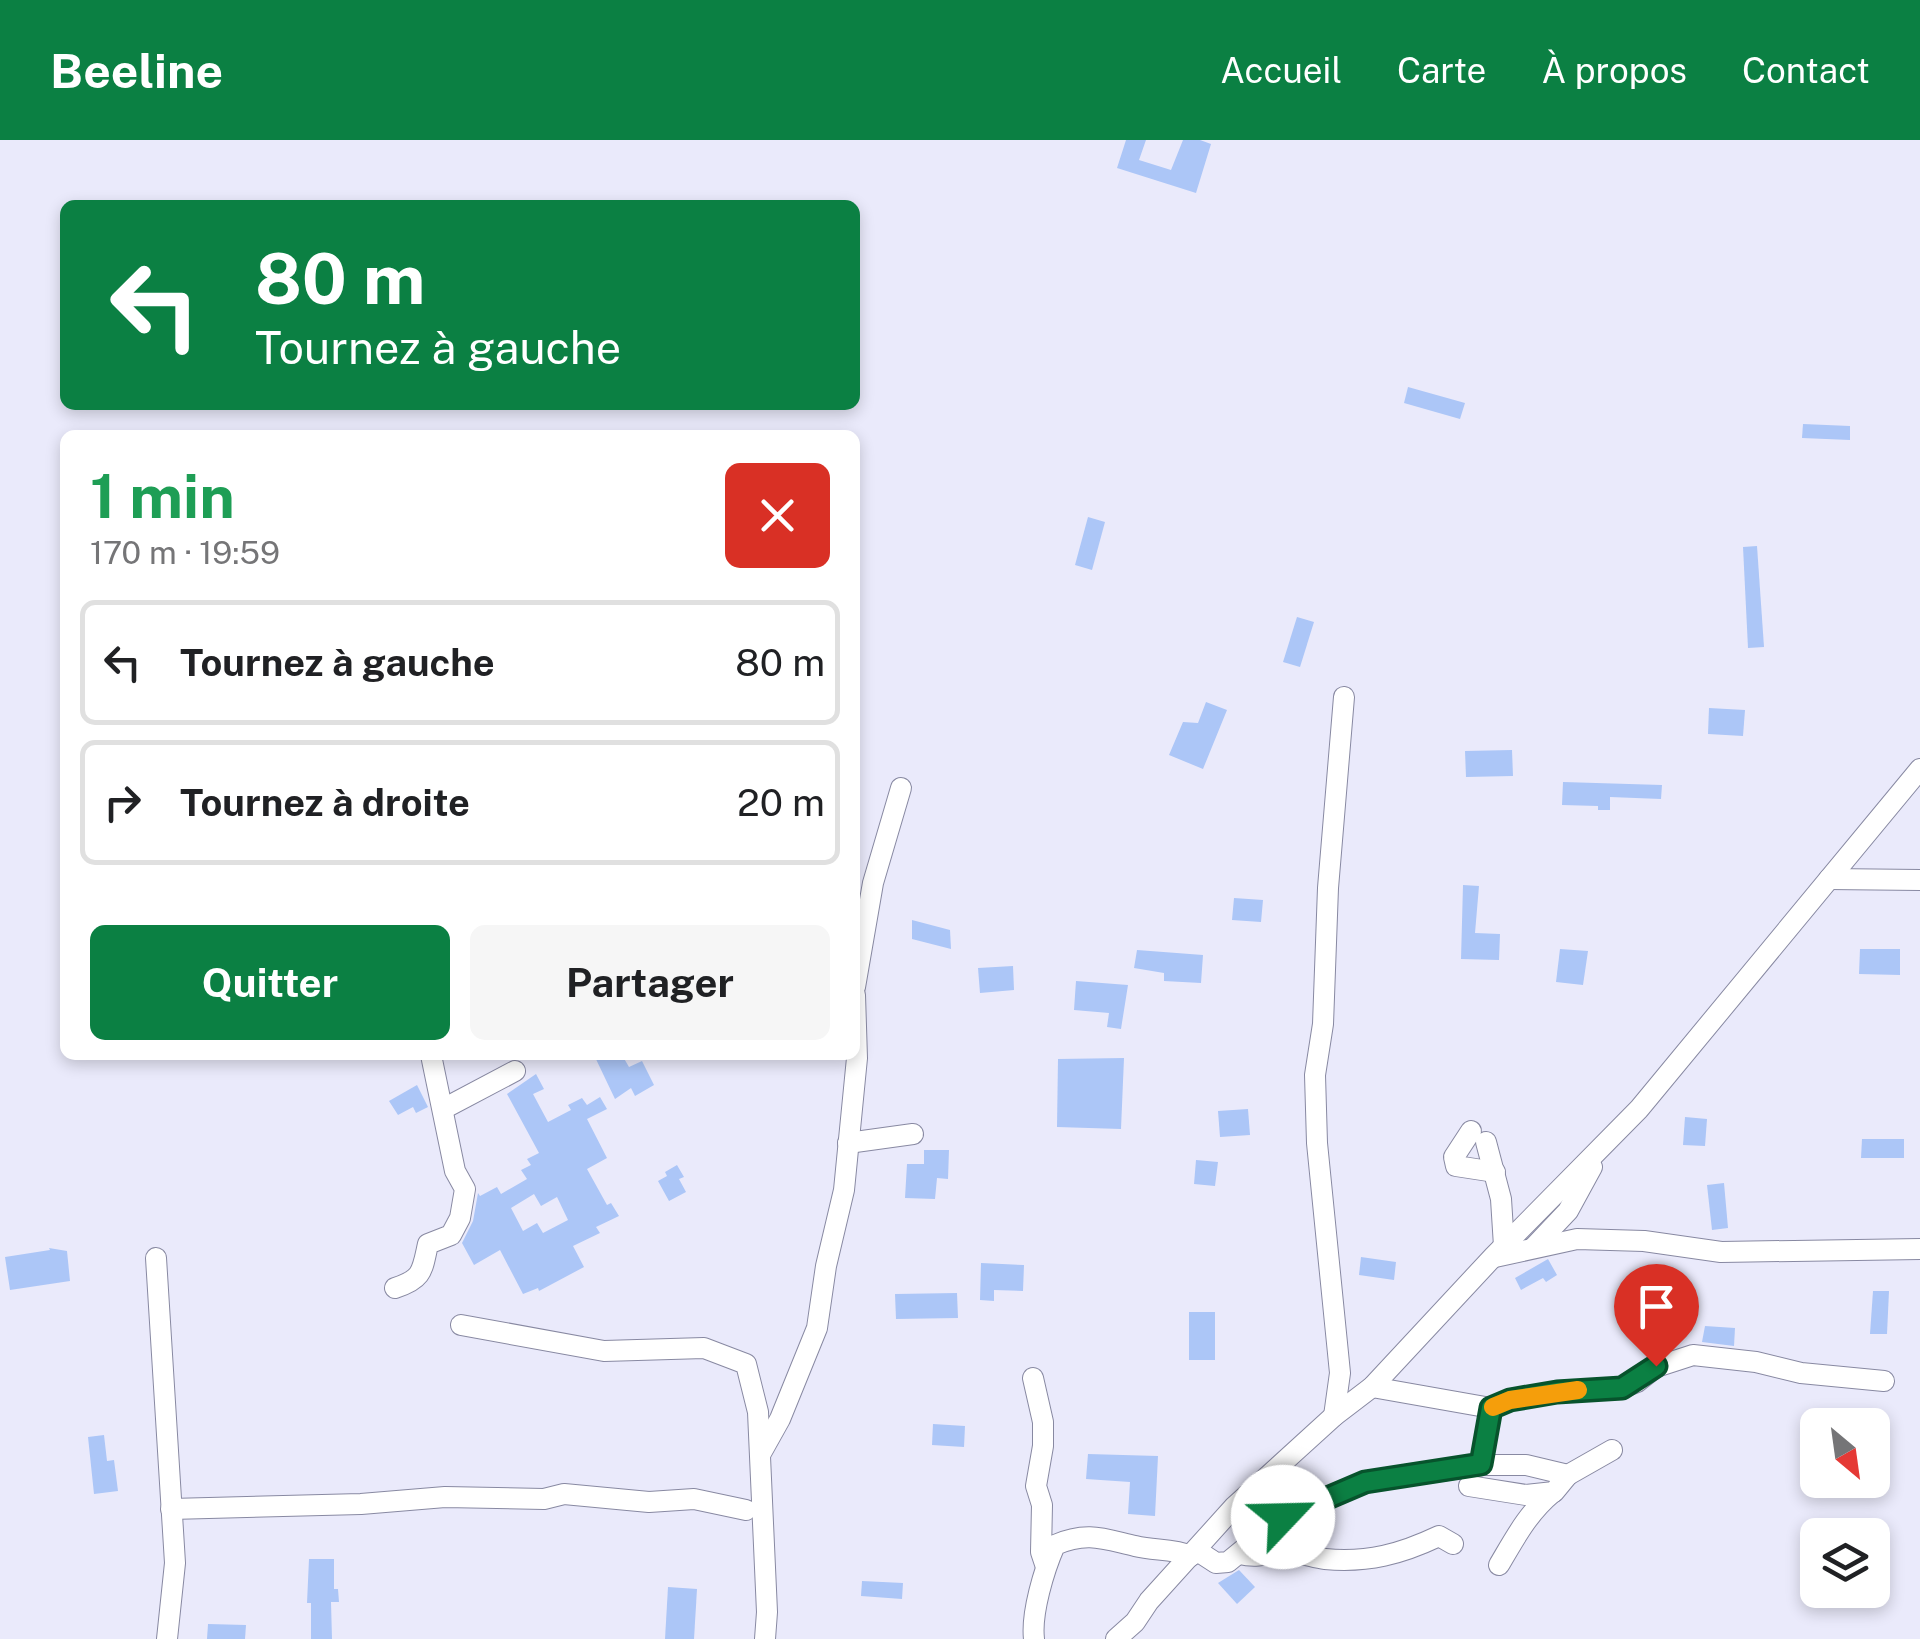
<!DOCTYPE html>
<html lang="fr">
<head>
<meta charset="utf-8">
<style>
	:root { --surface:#fff; --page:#f6f6f6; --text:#202124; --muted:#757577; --line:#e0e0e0; --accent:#0b8043 }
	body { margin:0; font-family:"Public Sans",sans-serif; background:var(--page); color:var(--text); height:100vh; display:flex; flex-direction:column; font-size:38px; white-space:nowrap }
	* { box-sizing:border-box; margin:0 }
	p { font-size:32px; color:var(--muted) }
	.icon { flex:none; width:55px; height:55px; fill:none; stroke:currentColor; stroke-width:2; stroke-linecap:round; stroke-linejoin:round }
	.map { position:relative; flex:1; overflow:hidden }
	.drawer { position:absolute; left:60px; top:290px; width:800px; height:630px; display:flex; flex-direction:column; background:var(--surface); border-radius:15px; box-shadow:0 5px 15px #0003 }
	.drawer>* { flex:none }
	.hud { position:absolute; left:60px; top:60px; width:800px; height:210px; border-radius:15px; box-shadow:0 5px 15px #0003; background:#0b8043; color:#fff; overflow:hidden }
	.needle { width:65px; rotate:151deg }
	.controls { position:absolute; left:1800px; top:1268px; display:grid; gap:20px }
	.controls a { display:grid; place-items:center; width:90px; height:90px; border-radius:15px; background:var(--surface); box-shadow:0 5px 15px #0003; font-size:50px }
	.pin { position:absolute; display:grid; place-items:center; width:85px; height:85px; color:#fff; margin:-102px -42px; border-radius:50% 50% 50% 0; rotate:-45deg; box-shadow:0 0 10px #0007 }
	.pin .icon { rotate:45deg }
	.me { position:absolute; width:110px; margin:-55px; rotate:66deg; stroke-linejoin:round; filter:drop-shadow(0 0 8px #0008) }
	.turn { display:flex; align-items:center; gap:35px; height:210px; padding:0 30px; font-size:45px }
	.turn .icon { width:130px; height:130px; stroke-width:2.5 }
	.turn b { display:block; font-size:70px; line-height:85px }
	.round { display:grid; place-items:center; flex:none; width:105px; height:105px; border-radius:15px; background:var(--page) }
	.summary { display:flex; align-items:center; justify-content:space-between; height:170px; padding:0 30px }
	h1 { font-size:60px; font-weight:700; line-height:75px; color:#1e9e55 }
	.button { display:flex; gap:20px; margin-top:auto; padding:20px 30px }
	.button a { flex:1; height:115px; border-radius:15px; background:var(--accent); color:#fff; font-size:40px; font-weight:700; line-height:115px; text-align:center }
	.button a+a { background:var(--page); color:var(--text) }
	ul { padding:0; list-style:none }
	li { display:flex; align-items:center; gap:30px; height:125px; margin:0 20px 15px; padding:0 10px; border:5px solid var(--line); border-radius:15px }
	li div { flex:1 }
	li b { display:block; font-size:38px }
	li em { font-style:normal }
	header { display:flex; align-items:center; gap:60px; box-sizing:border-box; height:140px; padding:0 50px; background:var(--accent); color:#fff }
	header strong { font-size:48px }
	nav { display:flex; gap:55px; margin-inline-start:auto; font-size:35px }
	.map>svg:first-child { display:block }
	.building { fill:#acc6f7; fill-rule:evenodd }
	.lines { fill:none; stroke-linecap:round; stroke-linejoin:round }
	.minor-casing { stroke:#8889a2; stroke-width:22 }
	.minor { stroke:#fff; stroke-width:20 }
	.route-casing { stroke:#07532c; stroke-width:25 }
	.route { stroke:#0b8043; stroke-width:18 }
	.slow { stroke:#f59e0b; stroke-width:18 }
</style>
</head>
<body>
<header>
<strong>Beeline</strong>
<nav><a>Accueil</a><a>Carte</a><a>À propos</a><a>Contact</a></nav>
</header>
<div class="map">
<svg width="1920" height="1499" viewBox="0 0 1920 1499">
	<rect width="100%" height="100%" fill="#eaeafb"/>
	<g class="building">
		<path d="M1126,0H1146L1139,20L1171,30L1183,0H1200L1211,4L1196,53L1117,28Z"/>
		<path d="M1408,247L1465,263L1460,279L1404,263Z"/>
		<path d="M1803,284L1850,286V300L1802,298Z"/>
		<path d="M1088,377L1105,382L1092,430L1075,425Z"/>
		<path d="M1757,406L1764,507L1748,508L1743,407Z"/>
		<path d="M1297,477L1314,482L1300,527L1283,522Z"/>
		<path d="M1206,562L1227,570L1203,629L1169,615L1183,582L1198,583Z"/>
		<path d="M1709,568L1745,570L1743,596L1708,594Z"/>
		<path d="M1512,610L1513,636L1466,637L1465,611Z"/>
		<path d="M1563,642L1662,645L1661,659L1610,657V670H1598V666L1562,665Z"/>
		<path d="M1463,745L1479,746L1475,793L1500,794L1499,820L1461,819Z"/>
		<path d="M1234,758L1263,760L1261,782L1232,780Z"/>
		<path d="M912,780L950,790L951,809L912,799Z"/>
		<path d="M1560,809L1588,811L1583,845L1556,842Z"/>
		<path d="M1860,809H1900V835L1859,834Z"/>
		<path d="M1137,810L1203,815L1201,843L1164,841V833L1134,828Z"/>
		<path d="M1013,826L1014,850L980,853L978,828Z"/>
		<path d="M1076,841L1128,845L1121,889L1107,887L1109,873L1074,870Z"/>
		<path d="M594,915H608L610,920L622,915L629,927L642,921L654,945L635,956L631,948L615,959Z"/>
		<path d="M1124,918L1121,989L1057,987L1058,919Z"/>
		<path d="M536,934L544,949L533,954L548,982L571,970L568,965L582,958L587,965L600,957L607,969L587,979L607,1018L587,1029L607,1065L611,1063L619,1076L596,1087L600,1093L573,1106L584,1127L539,1151L538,1148L523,1154L500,1110L474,1125L462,1103L473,1081L478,1053L480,1056L497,1047L501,1054L527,1039L521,1030L531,1025L527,1019L539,1013L507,954ZM534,1054L541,1066L557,1057L568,1080L543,1093L537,1083L523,1091L511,1068Z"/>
		<path d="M417,945L428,967L416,973L413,967L398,975L389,961Z"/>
		<path d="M1248,969L1250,995L1220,997L1218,971Z"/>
		<path d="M1685,977L1707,979L1705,1006L1683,1005Z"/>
		<path d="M1862,999H1904V1018H1861Z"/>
		<path d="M924,1010H949L948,1039L937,1038L935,1059L905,1058L907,1024H924Z"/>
		<path d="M1196,1020L1218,1022L1215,1046L1194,1044Z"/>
		<path d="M677,1025L684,1037L679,1039L686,1052L669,1061L658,1041L667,1036L665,1032Z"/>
		<path d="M1724,1043L1728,1088L1712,1090L1707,1045Z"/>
		<path d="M49,1108L67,1111L70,1141L10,1150L5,1117L50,1110Z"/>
		<path d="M1361,1117L1396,1122L1394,1140L1359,1135Z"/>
		<path d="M1548,1119L1557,1135L1546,1142L1543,1138L1521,1150L1515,1138Z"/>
		<path d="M981,1123L1024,1125L1023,1151L994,1150V1161L980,1160Z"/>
		<path d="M1873,1151H1889L1887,1194H1870Z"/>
		<path d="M957,1153L958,1178L896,1179L895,1154Z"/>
		<rect x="1189" y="1172" width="26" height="48"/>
		<path d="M1705,1186L1735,1188L1734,1206L1702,1202Z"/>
		<path d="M933,1284L965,1286L964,1307L932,1305Z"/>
		<path d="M104,1295L107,1321L114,1320L118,1351L94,1354L88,1297Z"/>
		<path d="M1088,1314L1158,1316L1155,1376L1128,1374L1130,1342L1086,1339Z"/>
		<path d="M309,1419H334V1449H338L339,1462H331L332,1499H311V1463H307Z"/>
		<path d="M1239,1430L1255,1447L1237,1464L1218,1443Z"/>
		<path d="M862,1441L903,1443L902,1459L861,1456Z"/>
		<path d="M668,1447L697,1449L694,1499H665Z"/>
		<path d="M208,1484L246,1485L245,1499H207Z"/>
	</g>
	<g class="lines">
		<g class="minor-casing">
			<g id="minor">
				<path d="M1829,739L1920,740"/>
				<path d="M855,847L873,743L901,648"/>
				<path d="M445,968L515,931"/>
				<path d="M1471,991L1454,1017L1456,1026L1495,1032"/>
				<path d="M1486,1002L1501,1059L1504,1106"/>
				<path d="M848,1003L913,994"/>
				<path d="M1533,1108L1568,1071L1592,1027"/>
				<path d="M1495,1117L1577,1099L1644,1101L1721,1112L1920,1109"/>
				<path d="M156,1118L175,1423L167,1499"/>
				<path d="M395,1148C423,1139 422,1131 428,1104L451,1095L460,1078L465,1049L455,1031L431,915"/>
				<path d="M461,1185L604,1211L704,1208L746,1224L758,1272L767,1472L765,1499"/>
				<path d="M1033,1238L1043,1282V1306L1036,1346L1042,1365L1041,1412L1045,1424"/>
				<path d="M1372,1247L1491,1268L1511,1259L1557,1252L1622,1248L1637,1242L1656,1227L1693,1215L1756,1222L1801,1233L1884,1241"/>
				<path d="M1334,1276L1340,1233L1317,1003L1315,935L1323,884L1328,748L1344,557"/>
				<path d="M761,1313L780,1279L817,1188L826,1126L844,1050L857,918L855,855"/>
				<path d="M1481,1325L1491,1268"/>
				<path d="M1469,1346L1526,1355L1554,1352L1568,1335"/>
				<path d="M171,1369L361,1364L445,1357L544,1359L564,1354L649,1362L694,1359L746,1370"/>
				<path d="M1196,1410L1216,1423L1228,1422L1283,1377L1365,1342L1481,1325H1526L1568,1335L1612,1310"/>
				<path d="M1240,1414C1260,1419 1275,1411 1294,1413C1305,1414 1315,1418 1325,1419C1368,1423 1401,1414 1439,1396L1453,1404"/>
				<path d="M1499,1425C1515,1398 1528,1373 1552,1353"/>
				<path d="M1034,1499C1031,1473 1044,1430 1055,1405C1087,1391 1104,1399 1135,1406C1155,1411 1172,1408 1191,1416"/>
				<path d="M1116,1499L1135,1482L1149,1461L1234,1367L1334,1276L1372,1247L1493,1117L1639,969L1920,629"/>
			</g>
		</g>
		<use href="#minor" class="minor"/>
	</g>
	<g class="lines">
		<g class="route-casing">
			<path id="route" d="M1283,1377L1365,1342L1481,1324L1491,1268L1510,1260L1557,1252L1622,1248L1656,1226"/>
		</g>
		<use href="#route" class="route"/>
		<path class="slow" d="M1493,1267L1510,1260L1578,1250"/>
	</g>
</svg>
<div class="controls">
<a><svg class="needle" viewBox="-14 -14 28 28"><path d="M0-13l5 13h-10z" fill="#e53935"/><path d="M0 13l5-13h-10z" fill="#757577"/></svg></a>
<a><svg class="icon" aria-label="layers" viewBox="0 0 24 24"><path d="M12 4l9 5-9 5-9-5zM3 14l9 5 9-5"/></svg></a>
</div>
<div class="pin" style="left:1656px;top:1226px;background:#d93025"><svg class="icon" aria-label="arrive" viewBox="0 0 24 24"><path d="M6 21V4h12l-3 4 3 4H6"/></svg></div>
<svg class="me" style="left:1283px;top:1377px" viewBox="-20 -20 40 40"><circle r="19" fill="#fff"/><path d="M0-13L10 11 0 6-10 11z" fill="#0b8043"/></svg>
<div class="hud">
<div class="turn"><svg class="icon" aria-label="left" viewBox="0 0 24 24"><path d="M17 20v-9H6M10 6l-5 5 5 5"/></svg><div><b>80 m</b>Tournez à gauche</div></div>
</div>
<section class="drawer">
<div class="summary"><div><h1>1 min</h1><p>170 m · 19:59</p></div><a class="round" style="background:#d93025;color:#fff"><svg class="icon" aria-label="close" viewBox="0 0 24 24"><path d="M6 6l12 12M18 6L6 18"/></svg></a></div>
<ul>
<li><svg class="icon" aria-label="left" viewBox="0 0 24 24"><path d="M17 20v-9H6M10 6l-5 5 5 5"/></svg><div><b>Tournez à gauche</b></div><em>80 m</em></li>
<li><svg class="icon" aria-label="right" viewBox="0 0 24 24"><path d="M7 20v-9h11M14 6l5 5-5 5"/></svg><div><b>Tournez à droite</b></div><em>20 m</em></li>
</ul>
<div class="button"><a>Quitter</a><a>Partager</a></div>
</section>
</div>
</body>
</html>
